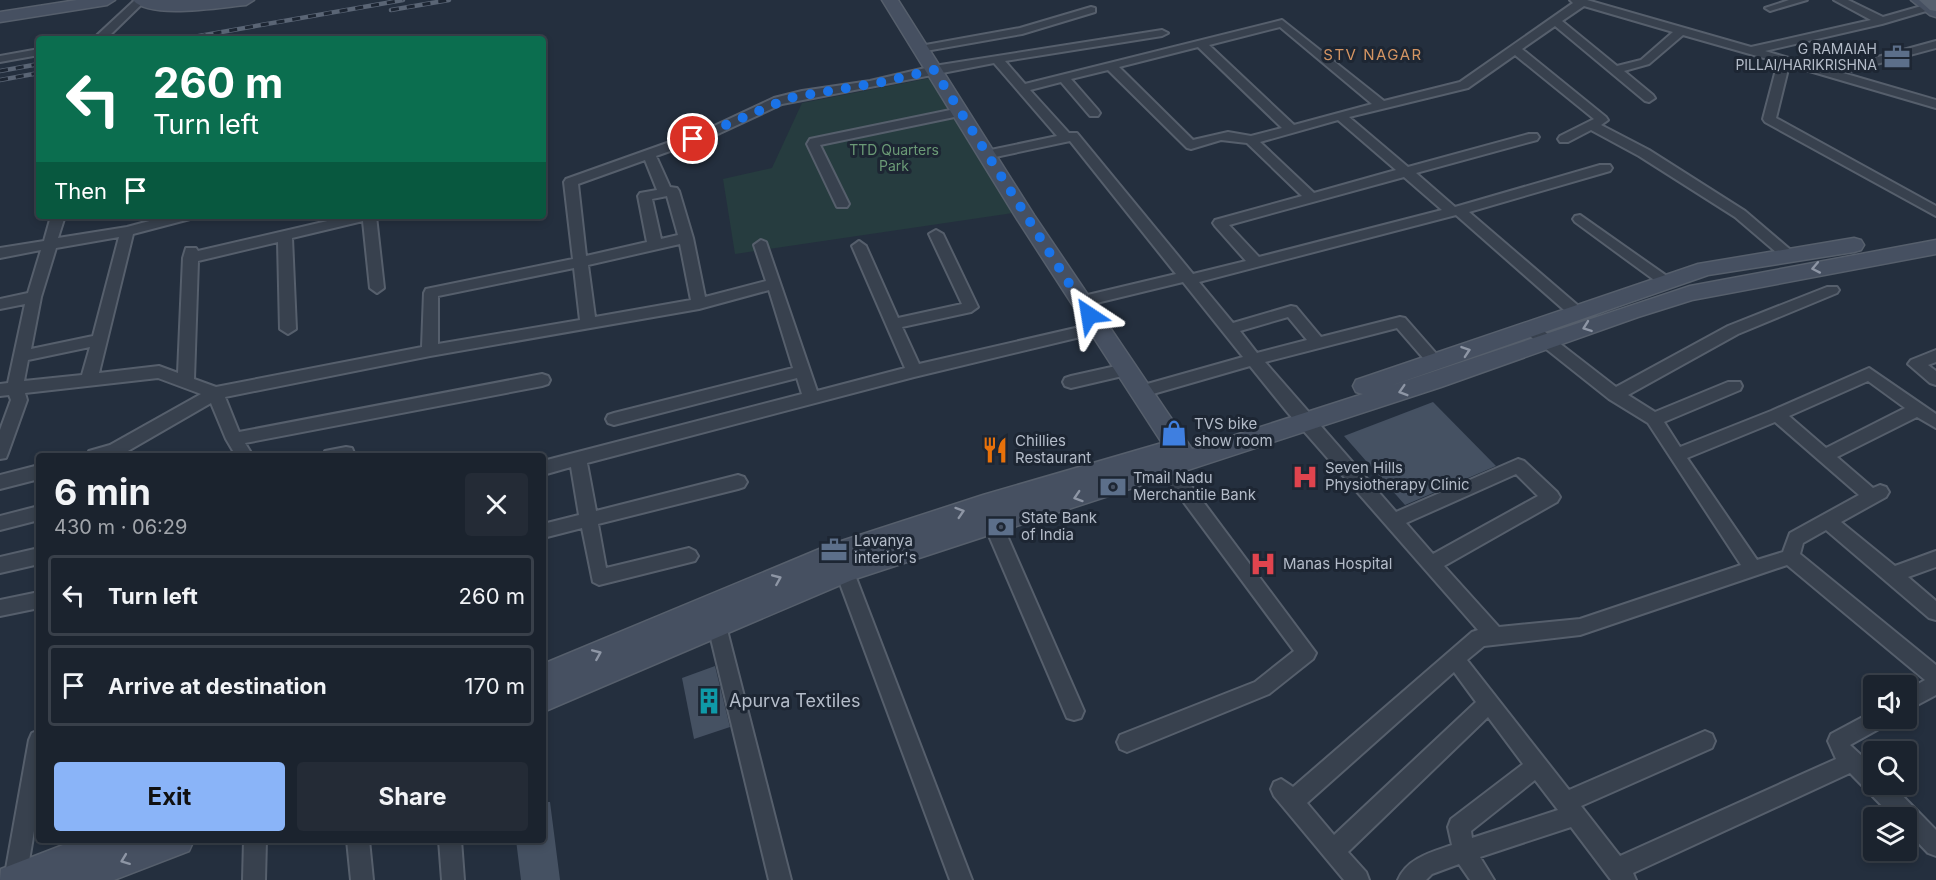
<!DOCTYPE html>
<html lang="en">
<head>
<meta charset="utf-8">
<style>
	:root { --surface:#1b232e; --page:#242b36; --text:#f1f3f6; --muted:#a0a4aa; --line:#39404a; --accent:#8ab4f8 }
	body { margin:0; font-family:Inter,sans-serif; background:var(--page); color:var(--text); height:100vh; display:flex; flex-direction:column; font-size:22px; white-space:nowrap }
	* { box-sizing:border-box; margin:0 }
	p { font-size:20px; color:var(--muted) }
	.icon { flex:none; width:33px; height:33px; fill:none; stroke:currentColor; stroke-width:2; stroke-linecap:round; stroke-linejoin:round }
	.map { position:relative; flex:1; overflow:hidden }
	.sheet { position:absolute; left:36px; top:453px; width:510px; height:390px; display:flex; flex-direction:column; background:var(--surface); border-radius:6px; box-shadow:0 3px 9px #0003,0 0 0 2px var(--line) }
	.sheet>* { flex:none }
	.hud { position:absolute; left:36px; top:36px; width:510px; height:183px; border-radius:6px; box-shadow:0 3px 9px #0003,0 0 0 2px var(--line); background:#0b6e4f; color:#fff; overflow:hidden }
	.buttons { position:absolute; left:1863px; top:675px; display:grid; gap:12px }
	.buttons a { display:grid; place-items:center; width:54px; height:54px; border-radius:6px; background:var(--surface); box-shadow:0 3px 9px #0003,0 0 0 2px var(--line); font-size:30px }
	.pin { position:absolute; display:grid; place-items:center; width:51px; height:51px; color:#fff; margin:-26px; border:3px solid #fff; border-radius:50%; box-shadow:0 2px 6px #0007 }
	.me { position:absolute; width:66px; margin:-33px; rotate:327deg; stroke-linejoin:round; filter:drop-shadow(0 0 4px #0008) }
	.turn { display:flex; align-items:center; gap:21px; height:126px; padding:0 18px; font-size:27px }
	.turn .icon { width:78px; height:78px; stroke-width:2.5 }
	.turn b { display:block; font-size:42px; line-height:51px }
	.then { display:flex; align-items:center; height:57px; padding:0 18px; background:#0003; gap:12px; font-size:22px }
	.round { display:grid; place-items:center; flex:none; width:63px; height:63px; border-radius:6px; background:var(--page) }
	.overview { display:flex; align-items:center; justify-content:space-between; height:102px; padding:0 18px }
	h1 { font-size:36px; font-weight:700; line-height:45px }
	.cta { display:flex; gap:12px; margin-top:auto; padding:12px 18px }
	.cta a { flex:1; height:69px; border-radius:6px; background:var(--accent); color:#111; font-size:24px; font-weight:700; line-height:69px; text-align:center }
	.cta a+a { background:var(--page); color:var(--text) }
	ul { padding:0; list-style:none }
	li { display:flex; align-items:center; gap:18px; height:81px; margin:0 12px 9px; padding:0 6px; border:3px solid var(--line); border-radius:6px }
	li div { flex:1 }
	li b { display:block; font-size:22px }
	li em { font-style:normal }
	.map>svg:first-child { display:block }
	.green { fill:#263c3f }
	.building { fill:#455162 }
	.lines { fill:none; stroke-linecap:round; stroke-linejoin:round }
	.street-casing { stroke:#565f6c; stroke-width:4 }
	.secondary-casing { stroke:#565f6c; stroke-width:3 }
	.primary-casing { stroke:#414a57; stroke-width:2 }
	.street { fill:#38414e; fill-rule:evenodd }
	.secondary { fill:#465061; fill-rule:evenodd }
	.primary { fill:#56606e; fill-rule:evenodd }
	.rail-casing { stroke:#5a6575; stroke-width:4.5 }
	.rail { stroke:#1d2633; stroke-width:3; stroke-dasharray:8; stroke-linecap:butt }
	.oneway { stroke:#8e96a5 }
	.route { stroke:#1a73e8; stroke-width:10; stroke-dasharray:0 18 }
	.labels { text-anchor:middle; stroke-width:6; stroke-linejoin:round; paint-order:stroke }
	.far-poi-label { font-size:14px; fill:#b4bcc9; stroke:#1d2633; text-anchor:end }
	.far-park-label { font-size:14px; fill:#6b9a76; stroke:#1d2633 }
	.far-quarter-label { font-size:15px; letter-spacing:1.5px; fill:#d59563; stroke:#1d2633 }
	.poi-label { font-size:15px; fill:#b4bcc9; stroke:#1d2633; text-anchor:start }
	.near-poi-label { font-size:18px; fill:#b4bcc9; stroke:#1d2633; text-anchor:start }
</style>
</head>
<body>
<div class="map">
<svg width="1936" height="880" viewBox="0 0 1936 880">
	<rect width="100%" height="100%" fill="#242f3e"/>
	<path class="green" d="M930,78L1013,213L735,254L723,179L772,168L802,103Z"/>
	<g class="building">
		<path d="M1433,402L1496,466L1405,505L1344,436Z"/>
		<path d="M715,666L730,727L694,739L682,678Z"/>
		<path d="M543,802H550L560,880H521L516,840H543Z"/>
	</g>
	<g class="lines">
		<g class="street-casing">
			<g id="street">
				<path d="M135,0H146L106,39H93Z"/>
				<path d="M1570,0H1587L1751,47L1871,20L1834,0H1848L1883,17L1925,5H1933V9L1882,24L1765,51L1830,70L1936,41V48L1843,73L1936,100V108L1789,65L1776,118L1936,206V216L1765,122L1763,119L1778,62L1683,35L1649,64L1624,71L1653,95L1655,98L1649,102L1645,101L1555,26L1522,49L1606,117L1608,120L1601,125L1649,150L1745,211L1793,252L1795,255L1793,258H1783L1735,217L1639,156L1591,130L1568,142H1560L1558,139L1560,136L1594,119L1515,55L1468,88L1349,117L1408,167L1529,134H1537L1539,137L1537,140L1416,173L1455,207L1600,165H1610L1612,168L1610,171L1469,212L1582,309L1584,313L1582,317H1572L1456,215L1199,282L1233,323L1291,306L1296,307L1321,337L1400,317L1405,318L1440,358L1443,362L1440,366H1430L1397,328L1265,362L1396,512L1518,459L1524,461L1557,492L1560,497L1557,502L1444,566L1499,627L1580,619L1741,565L1648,423L1609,399L1526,333L1523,329L1526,325H1536L1616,387L1728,326L1827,287H1837L1839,290L1837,293L1738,334L1628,395L1655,412L1728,382H1740L1742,386L1740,390L1664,422L1680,447L1771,411L1869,368L1936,414V428L1917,417L1837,457L1873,488L1880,485L1886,487L1889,492L1886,497L1841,522L1895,566L1936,551V567L1908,577L1936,601V620L1929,618L1826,530L1803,543L1800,554L1936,665V695L1906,711V691L1925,680L1787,565L1580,635L1484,646L1467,660L1569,790L1705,731L1712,734L1715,741L1712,748L1581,806L1620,856L1836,759L1828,741L1831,734L1874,711V718H1889L1886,725L1850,745L1874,767V784H1891L1936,830V856L1928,853L1906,830V818H1894L1850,773L1633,873L1636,880H1611L1571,827L1480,857L1494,880H1470L1459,864L1432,874L1426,880H1398C1407,858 1432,852 1452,845L1448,827L1451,819L1523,764L1488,717L1348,852L1366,872L1369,880H1344L1274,796L1271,789L1274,782L1281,779L1293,787L1472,632L1478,630L1288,413L1250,366L1139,398L1133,396L1131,392L1133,388L1243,357L1183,282L1080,307L1075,306L1073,302L1075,298L1176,274L1070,141L986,159L981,158L980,155L981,152L1057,136L994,63L782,104L720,133L656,156L670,187L677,188L679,191L693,238L705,297L766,281L754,245L761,240L766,242L817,391L905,368L852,246L859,241L866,246L898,318L962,304L929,234L936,230L943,234L978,307L971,312L902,327L919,364L1097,323L1105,328L1097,333L914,377L587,463L596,511L738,475L744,477L747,482L744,487L738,489L598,524L606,568L689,548L695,551L698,556L695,561L599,585L593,582L582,528L543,538V524L579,515L571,467L543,475V461L802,394L797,378L614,425L608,423L606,419L608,415L614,413L793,368L769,290L699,309L430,356L225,397L239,432L542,374L548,376L550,380L548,384L542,386L245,443L253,456H236L226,439L211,403L121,455L87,456L89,451L110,445L201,394L158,378L25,393L27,400L8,453L6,458L0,459V430L11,400L9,395L0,396V384L8,383L25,304L0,309V299L28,293L41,250L0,258V248L44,241L51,216H65L58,238L127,227L168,216H192L190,219L133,234L99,373L159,366L178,373L183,258L186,248H196L198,251L349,216H376L384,288L377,293L370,288L363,221L292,238L296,329L288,334L280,329L278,242L198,261L194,379L216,387L422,347L424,293L426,289L573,259L564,182L566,179L712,127L774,98L802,91L870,81L934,66L1162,30L1168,33L1162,36L1005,61L1025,84L1282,20L1384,101L1460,82L1573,3ZM1584,6L1673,32L1641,60L1617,66L1562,21ZM1280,27L1372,104L1294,125L1209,45ZM1198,47L1282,128L1251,136L1228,132L1193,140L1119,67ZM1108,70L1187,148L1191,149L1221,140L1247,143L1302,196L1215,220L1213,223L1215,226L1246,261L1193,274L1077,133H1069L1030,90L1061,82L1090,116H1098L1100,113L1098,110L1071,79ZM1338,120L1396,170L1314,193L1260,142ZM645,160L657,190L640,193L638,196L647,242L586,256L578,184ZM1404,177L1442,210L1259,257L1229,225ZM667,196L678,235L661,239L652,199ZM119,237L93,336L31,349L41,297L56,248ZM680,244L691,300L595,317L588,265ZM574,268L580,320L438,344V296ZM1288,317L1307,340L1257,353L1240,331ZM90,347L82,375L24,381L28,360ZM1868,381L1905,408L1826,448L1789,416ZM1775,422L1859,495L1790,533L1783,552L1757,560L1687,458ZM1516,474L1538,496L1433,554L1406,523ZM1454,672L1476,702L1334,835L1307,803ZM1535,780L1558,810L1472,838L1471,831Z"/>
				<path d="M1789,0H1807L1770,11L1765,8Z"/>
				<path d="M1091,7L1095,8V12L1022,34L920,52L914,49L920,46L1020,28Z"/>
				<path d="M39,49V55L0,62V56Z"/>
				<path d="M960,108L966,112L964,115L820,145L849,204L847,207H837L807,144L810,139Z"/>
				<path d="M1580,215L1671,279L1673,282L1671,285H1661L1575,222L1573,219L1575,216Z"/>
				<path d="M1936,350V362L1928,365L1936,371V385L1930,383L1908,364L1911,360Z"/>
				<path d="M1125,364L1131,366L1133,370L1131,374L1071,388L1065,386L1063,382L1065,378L1071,376Z"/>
				<path d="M346,447L352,448L354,453L353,456H323L325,451Z"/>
				<path d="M1160,451L1166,452L1316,653L1313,659L1269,694L1127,752L1120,749L1117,742L1120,735L1255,682L1294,651L1154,462L1152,457L1154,452Z"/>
				<path d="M39,465V479L0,489V475Z"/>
				<path d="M39,506V520L0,530V516Z"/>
				<path d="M993,517L999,519L1002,524L1084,711L1081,718L1074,720L1067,718L1064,711L984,524L987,519Z"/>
				<path d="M39,548V564L0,573V557Z"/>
				<path d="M841,554L847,557L850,562L972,880H950L832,562L835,557Z"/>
				<path d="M39,592V608L0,616V600Z"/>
				<path d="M717,618L724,620L726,626L791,880H769L708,626L710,620Z"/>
				<path d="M39,730V801L26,879L4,880L29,740L32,733Z"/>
				<path d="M244,840H266L265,880H243Z"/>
				<path d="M347,840H369L373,880H351Z"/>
				<path d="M439,840H461L464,880H442Z"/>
			</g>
		</g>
		<g class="secondary-casing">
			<g id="secondary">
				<path d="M77,0H115L107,5L0,22V12Z"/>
				<path d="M133,0H254L246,5C222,7 150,20 133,0Z"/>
				<path d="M882,0H898L1034,215L1192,449L1363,394L1356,392L1353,386L1356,380L1698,264L1854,238L1861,240L1864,245L1861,250L1854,252L1708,275L1390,386L1690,286L1936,240V254L1692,300L1638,317L1441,387L852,580L543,712V664L829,545L983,495L1162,443L1015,216Z"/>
				<path d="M1911,0H1929L1936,5V17L1930,15Z"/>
				<path d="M76,840H194L189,851L114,880H0L1,869Z"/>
			</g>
		</g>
		<g class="primary-casing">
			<path id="primary" d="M1919,0H1936V11L1930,10Z"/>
		</g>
		<use href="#street" class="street"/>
		<use href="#secondary" class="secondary"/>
		<use href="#primary" class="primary"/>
		<g class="rail-casing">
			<g id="rail">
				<path d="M391,10L449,0"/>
				<path d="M182,39L403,0"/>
				<path d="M0,71L39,64"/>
				<path d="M0,80L39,73"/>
			</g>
		</g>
		<use href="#rail" class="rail"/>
	</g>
	<defs><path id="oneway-chevron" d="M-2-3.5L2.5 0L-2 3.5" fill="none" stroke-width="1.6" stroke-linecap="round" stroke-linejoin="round" transform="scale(1.5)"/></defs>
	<g class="oneway">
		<use href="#oneway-chevron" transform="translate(1816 268) rotate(169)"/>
		<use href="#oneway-chevron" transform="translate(1587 327) rotate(160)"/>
		<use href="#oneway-chevron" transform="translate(1466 351) rotate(-19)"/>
		<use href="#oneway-chevron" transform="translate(1403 391) rotate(163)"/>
		<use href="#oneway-chevron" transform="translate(1078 497) rotate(162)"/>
		<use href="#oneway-chevron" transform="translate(960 512) rotate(-18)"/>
		<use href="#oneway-chevron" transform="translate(777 579) rotate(-23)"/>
		<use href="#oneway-chevron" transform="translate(597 654) rotate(-23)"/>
		<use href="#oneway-chevron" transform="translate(125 860) rotate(159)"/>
	</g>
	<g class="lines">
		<path class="route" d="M693,139L789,98L882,82L934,70L1089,315"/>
	</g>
	<defs>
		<g id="office-bare" transform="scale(2.07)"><path d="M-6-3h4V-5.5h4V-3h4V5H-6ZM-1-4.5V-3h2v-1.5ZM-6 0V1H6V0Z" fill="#5c6f8a" stroke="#1d2633" stroke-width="2.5" paint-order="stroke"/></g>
		<g id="shop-bare" transform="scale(2.07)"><path d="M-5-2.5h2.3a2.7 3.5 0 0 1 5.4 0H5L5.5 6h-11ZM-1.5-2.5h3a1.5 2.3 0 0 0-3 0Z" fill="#3f7fe0" stroke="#1d2633" stroke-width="2.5" paint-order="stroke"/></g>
		<g id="restaurant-bare" transform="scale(2.07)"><path d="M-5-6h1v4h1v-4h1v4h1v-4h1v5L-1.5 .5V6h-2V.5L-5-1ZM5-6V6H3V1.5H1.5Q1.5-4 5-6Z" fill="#e8710a" stroke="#1d2633" stroke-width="2.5" paint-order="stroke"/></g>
		<g id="hospital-bare" transform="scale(2.07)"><path d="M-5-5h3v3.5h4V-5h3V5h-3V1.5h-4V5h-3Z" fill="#e0444e" stroke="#1d2633" stroke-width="2.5" paint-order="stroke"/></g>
		<g id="bank-bare" transform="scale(2.07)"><path d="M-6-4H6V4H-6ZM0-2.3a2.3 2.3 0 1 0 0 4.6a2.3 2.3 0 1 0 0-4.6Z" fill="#5c6f8a" stroke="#1d2633" stroke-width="2.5" paint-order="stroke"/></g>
		<g id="building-bare" transform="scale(2.07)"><path d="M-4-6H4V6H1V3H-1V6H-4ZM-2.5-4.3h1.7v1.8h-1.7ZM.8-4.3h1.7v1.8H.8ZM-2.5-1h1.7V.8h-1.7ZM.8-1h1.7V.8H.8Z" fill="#0f9aa8" stroke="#1d2633" stroke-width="2.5" paint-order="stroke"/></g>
	</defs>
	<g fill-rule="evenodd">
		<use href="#office-bare" x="1897" y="57"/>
		<use href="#shop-bare" x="1174" y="433"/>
		<use href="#restaurant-bare" x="995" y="450"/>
		<use href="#hospital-bare" x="1305" y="477"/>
		<use href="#bank-bare" x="1113" y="487"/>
		<use href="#bank-bare" x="1001" y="527"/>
		<use href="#office-bare" x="834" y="550"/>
		<use href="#hospital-bare" x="1263" y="564"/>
		<use href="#building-bare" x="709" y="701"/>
	</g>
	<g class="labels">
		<g class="far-poi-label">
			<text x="1877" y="54">G RAMAIAH<tspan x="1877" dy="16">PILLAI/HARIKRISHNA</tspan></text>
		</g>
		<g class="far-park-label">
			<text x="894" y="155">TTD Quarters<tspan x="894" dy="16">Park</tspan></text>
		</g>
		<g class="far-quarter-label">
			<text x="1373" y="60">STV NAGAR</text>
		</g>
		<g class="poi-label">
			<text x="1194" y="429">TVS bike<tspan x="1194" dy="17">show room</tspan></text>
			<text x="1015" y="446">Chillies<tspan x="1015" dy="17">Restaurant</tspan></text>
			<text x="1325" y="473">Seven Hills<tspan x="1325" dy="17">Physiotherapy Clinic</tspan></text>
			<text x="1133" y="483">Tmail Nadu<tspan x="1133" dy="17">Merchantile Bank</tspan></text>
			<text x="1021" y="523">State Bank<tspan x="1021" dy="17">of India</tspan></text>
			<text x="854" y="546">Lavanya<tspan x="854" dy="17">interior's</tspan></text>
			<text x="1283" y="569">Manas Hospital</text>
		</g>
		<g class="near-poi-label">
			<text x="729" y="707">Apurva Textiles</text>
		</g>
	</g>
</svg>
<div class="buttons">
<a><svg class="icon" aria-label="sound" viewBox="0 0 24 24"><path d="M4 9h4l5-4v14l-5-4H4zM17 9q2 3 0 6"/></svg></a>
<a><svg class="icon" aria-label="search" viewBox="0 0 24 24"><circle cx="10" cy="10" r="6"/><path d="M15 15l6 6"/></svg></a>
<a><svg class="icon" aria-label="layers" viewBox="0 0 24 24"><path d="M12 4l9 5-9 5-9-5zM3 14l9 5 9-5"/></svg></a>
</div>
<div class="pin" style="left:693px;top:139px;background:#d93025"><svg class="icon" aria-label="arrive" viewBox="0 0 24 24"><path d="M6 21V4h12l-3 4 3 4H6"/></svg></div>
<svg class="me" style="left:1089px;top:315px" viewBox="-20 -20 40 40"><path d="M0-17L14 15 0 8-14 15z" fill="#1a73e8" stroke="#fff" stroke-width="4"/></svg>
<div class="hud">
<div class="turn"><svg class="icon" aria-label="left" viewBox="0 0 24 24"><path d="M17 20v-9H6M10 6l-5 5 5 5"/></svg><div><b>260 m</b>Turn left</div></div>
<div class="then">Then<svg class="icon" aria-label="arrive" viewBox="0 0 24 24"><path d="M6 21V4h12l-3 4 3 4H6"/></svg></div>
</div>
<section class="sheet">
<div class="overview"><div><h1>6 min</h1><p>430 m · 06:29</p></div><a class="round"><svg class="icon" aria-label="close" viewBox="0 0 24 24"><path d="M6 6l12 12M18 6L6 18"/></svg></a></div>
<ul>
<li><svg class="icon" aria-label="left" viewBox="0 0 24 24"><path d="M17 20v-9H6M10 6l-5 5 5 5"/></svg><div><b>Turn left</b></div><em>260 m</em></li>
<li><svg class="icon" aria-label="arrive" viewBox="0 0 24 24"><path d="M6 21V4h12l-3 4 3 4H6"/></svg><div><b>Arrive at destination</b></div><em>170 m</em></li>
</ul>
<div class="cta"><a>Exit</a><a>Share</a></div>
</section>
</div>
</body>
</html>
